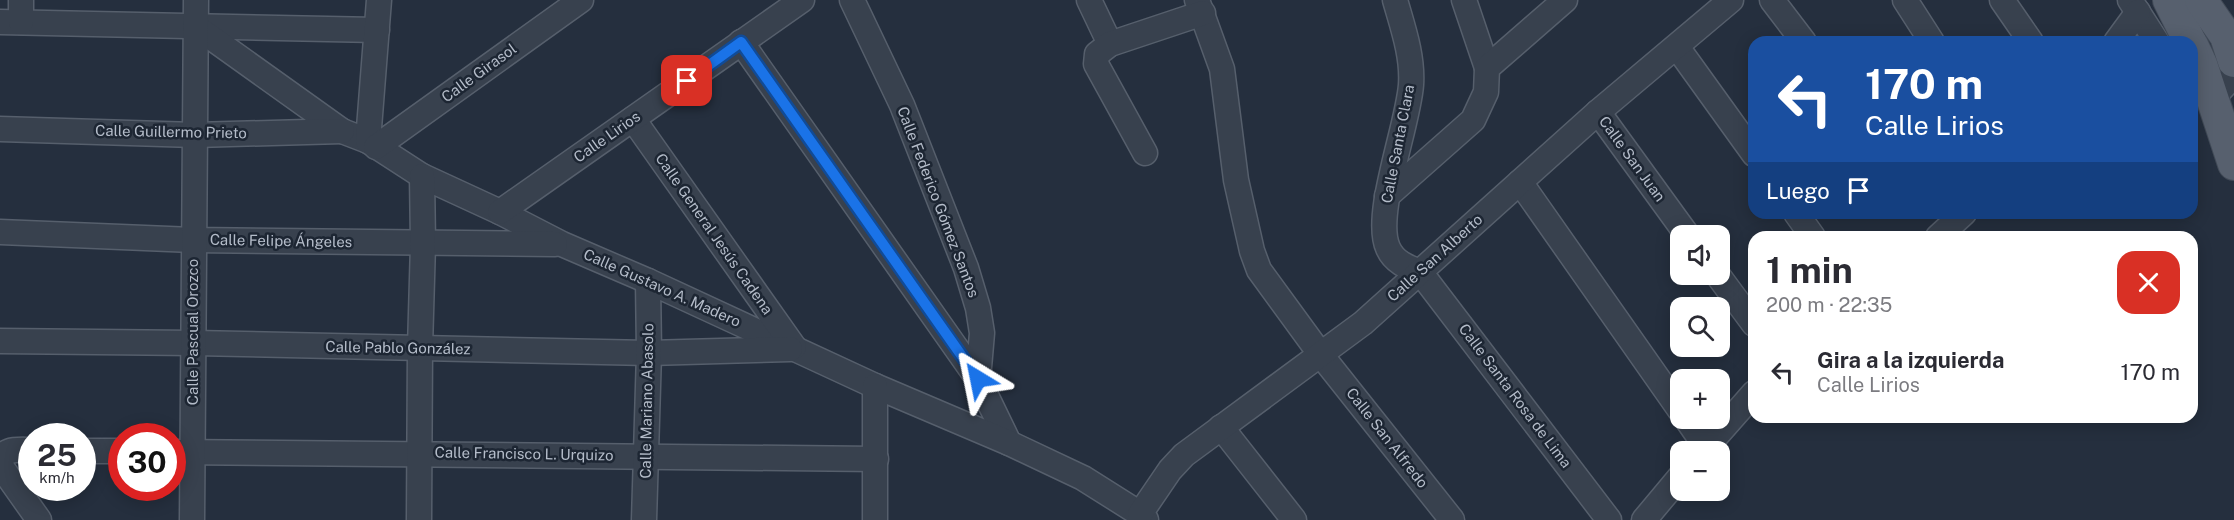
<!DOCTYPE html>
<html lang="es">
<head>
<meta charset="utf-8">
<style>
	:root { --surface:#fff; --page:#f7f7f7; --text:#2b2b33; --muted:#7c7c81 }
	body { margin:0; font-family:"Public Sans",sans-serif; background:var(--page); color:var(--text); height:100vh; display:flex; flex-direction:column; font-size:22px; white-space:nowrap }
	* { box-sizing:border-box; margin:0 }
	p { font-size:20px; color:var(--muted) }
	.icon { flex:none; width:33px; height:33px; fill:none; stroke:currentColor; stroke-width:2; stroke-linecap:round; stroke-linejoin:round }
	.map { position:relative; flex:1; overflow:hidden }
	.panel { position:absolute; left:1748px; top:231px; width:450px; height:192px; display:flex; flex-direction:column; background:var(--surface); border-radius:18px; box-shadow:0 3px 15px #0003 }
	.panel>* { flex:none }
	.guide { position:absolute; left:1748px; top:36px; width:450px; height:183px; border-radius:18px; box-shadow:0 3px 15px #0003; background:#1a4fa0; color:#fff; overflow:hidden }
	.controls { position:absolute; left:1670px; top:225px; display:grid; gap:12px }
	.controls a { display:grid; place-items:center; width:60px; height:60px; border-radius:12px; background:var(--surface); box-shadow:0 3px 15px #0003; font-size:30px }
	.speed { position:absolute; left:18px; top:423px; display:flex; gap:12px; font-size:30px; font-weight:700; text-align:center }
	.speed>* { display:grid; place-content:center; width:78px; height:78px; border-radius:50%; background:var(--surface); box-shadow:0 3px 15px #0003; line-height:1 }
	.speed small { font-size:15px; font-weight:400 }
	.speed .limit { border:9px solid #d22; background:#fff; color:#111 }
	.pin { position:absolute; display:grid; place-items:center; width:51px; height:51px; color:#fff; margin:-26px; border-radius:12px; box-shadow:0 3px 9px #0006 }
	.me { position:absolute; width:66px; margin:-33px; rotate:325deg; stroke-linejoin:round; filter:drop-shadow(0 0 4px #0008) }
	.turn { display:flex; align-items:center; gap:21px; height:126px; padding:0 18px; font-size:27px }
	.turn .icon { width:78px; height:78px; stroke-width:2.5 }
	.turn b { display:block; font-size:42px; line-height:51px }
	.then { display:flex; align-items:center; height:57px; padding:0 18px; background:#0003; gap:12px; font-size:22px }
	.round { display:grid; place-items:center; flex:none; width:63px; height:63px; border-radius:18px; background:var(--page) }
	.overview { display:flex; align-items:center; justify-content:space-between; height:102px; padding:0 18px }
	h1 { font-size:36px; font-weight:700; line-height:45px }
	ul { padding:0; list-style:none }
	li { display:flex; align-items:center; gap:18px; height:78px; padding:0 18px }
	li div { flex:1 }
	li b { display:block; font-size:22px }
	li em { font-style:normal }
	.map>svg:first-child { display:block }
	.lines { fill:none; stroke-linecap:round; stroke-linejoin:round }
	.minor-casing { stroke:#565f6c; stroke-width:27 }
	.major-casing { stroke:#414a57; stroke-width:34 }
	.minor { stroke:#38414e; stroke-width:24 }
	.major { stroke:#57606e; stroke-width:32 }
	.route-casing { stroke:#114b97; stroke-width:15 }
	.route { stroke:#1a73e8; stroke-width:10 }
	.labels { text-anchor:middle; stroke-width:5; stroke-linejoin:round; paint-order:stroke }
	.street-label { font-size:15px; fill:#b4bcc9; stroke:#1d2633 }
</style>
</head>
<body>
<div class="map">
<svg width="2234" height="520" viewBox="0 0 2234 520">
	<rect width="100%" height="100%" fill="#252f3e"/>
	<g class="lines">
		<g class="minor-casing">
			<g id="minor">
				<path d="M852,0L902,105L966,268L978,308L982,333L978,379L1009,443"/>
				<path d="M1089,0L1110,44"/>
				<path d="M1197,0L1222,69L1236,180L1252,251L1259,270L1321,355L1452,520"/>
				<path d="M1395,0C1403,28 1413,56 1411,85C1408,126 1373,215 1388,248C1394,262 1407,267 1420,272L1609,520"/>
				<path d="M1464,0L1487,68"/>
				<path d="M1772,0L1804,42"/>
				<path d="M1905,0L1932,42"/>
				<path d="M2002,0L2031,42"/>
				<path d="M2130,0L2157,42"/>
				<path d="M0,22L377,30"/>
				<path d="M21,22V0"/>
				<path d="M195,26L342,131L368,141L422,176L500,212L562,244L648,281L875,386L1009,443L1083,478L1140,514L1146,520"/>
				<path d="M741,42L978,379"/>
				<path d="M2116,42L2138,12"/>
				<path d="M1677,47L1754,154"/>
				<path d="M2212,99L2234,75"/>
				<path d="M1598,112L1688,236"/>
				<path d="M633,119L794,347"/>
				<path d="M0,129L195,135L342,131"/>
				<path d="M368,141L379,0"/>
				<path d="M376,147L581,0"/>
				<path d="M1145,153L1096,64L1097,54L1110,44L1203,13"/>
				<path d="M1520,182L1680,410"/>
				<path d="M1387,196L1473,120L1486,92L1487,68L1565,0"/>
				<path d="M500,212L802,0"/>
				<path d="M1796,213L1813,237"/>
				<path d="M0,232L193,240L555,244"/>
				<path d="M1938,237L1964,213"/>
				<path d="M1717,274L1754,324"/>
				<path d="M0,341L194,343L649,353L790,349"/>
				<path d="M1686,418L1706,447"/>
				<path d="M1221,427L1294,520"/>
				<path d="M32,450C18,450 1,447 0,465L39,520"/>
				<path d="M82,451H122"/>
				<path d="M172,452L876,459"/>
				<path d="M1702,452L1754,393"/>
				<path d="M1140,514L1170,470L1184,455L1363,323L1598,112L1731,0"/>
				<path d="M192,520L196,0"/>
				<path d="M419,520L420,348L423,244L422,176"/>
				<path d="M644,520L649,353L648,281"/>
				<path d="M875,520V386"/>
				<path d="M1644,520L1680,477"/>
			</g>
		</g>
		<g class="major-casing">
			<g id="major">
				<path d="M2169,0L2190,42"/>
				<path d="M2201,0L2226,36L2234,61"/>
				<path d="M2192,45L2201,64L2234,164"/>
			</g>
		</g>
		<use href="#minor" class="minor"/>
		<use href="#major" class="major"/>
	</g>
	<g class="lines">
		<g class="route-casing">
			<path id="route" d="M687,81L741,42L978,379"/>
		</g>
		<use href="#route" class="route"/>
	</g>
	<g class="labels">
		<g class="street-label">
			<text transform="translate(479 73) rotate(-36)" y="5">Calle Girasol</text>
			<text transform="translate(171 132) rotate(1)" y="5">Calle Guillermo Prieto</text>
			<text transform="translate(607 137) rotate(-35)" y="5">Calle Lirios</text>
			<text transform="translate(1398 144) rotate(-79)" y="5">Calle Santa Clara</text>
			<text transform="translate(1632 159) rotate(54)" y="5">Calle San Juan</text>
			<text transform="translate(938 202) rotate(69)" y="5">Calle Federico Gómez Santos</text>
			<text transform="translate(714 234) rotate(55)" y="5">Calle General Jesús Cadena</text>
			<text transform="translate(281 241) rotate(1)" y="5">Calle Felipe Ángeles</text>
			<text transform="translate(1435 258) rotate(-42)" y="5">Calle San Alberto</text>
			<text transform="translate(662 288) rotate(24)" y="5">Calle Gustavo A. Madero</text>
			<text transform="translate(193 332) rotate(-90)" y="5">Calle Pascual Orozco</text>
			<text transform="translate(398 348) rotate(1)" y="5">Calle Pablo González</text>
			<text transform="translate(1515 396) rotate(53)" y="5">Calle Santa Rosa de Lima</text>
			<text transform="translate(647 401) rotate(-89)" y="5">Calle Mariano Abasolo</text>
			<text transform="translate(1387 438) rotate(52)" y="5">Calle San Alfredo</text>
			<text transform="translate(524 454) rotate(1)" y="5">Calle Francisco L. Urquizo</text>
		</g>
	</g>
</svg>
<div class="controls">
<a><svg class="icon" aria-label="sound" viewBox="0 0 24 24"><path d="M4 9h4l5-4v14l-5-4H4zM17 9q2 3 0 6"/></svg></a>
<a><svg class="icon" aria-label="search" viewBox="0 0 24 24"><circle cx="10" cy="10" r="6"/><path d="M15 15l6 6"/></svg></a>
<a>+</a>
<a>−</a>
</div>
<div class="speed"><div>25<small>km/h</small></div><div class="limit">30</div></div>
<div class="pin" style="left:687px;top:81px;background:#d93025"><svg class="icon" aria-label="arrive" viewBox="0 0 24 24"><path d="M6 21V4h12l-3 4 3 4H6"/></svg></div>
<svg class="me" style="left:978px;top:379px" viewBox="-20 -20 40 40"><path d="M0-17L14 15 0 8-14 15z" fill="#1a73e8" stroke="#fff" stroke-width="4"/></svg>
<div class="guide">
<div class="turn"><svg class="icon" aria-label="left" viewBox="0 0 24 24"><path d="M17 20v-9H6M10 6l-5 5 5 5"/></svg><div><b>170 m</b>Calle Lirios</div></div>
<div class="then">Luego<svg class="icon" aria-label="arrive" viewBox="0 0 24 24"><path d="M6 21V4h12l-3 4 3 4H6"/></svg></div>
</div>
<section class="panel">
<div class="overview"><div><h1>1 min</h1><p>200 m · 22:35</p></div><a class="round" style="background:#d93025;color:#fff"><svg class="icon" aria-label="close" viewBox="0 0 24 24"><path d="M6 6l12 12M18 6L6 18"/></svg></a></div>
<ul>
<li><svg class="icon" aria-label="left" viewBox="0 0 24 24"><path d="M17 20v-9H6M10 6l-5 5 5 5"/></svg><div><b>Gira a la izquierda</b><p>Calle Lirios</p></div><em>170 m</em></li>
</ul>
</section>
</div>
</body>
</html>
